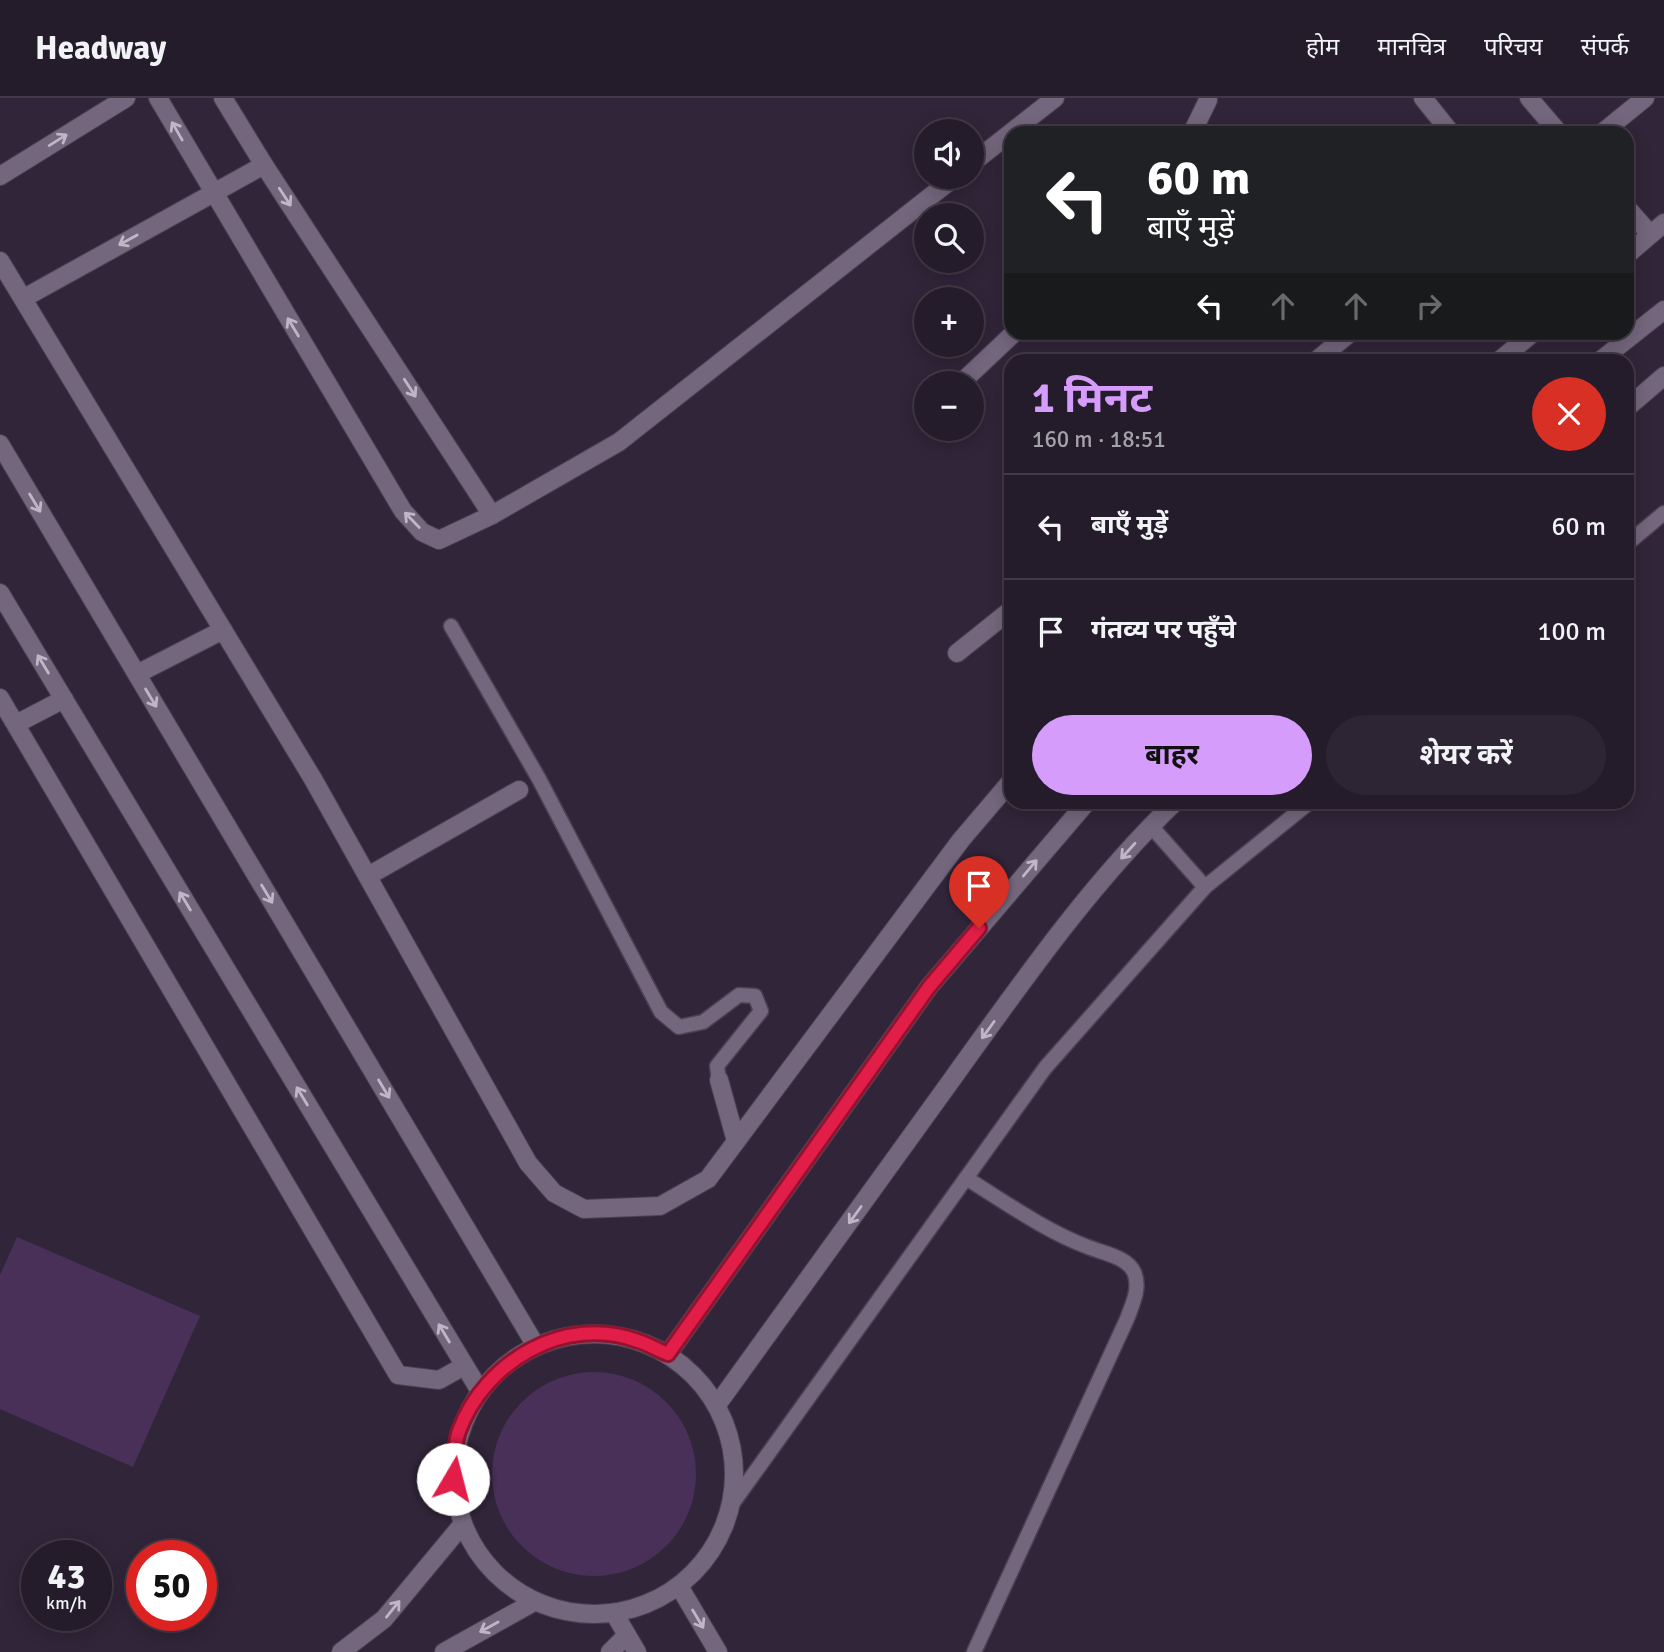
<!DOCTYPE html>
<html lang="hi">
<head>
<meta charset="utf-8">
<style>
	:root { --surface:#251c2b; --page:#2d2533; --text:#f1f3f6; --muted:#a3a1a9; --line:#423a47; --accent:#d59cfb }
	body { margin:0; font-family:Signika,"Noto Sans Devanagari",sans-serif; background:var(--page); color:var(--text); height:100vh; display:flex; flex-direction:column; font-size:26px; white-space:nowrap }
	* { box-sizing:border-box; margin:0 }
	p { font-size:23px; color:var(--muted) }
	.icon { flex:none; width:38px; height:38px; fill:none; stroke:currentColor; stroke-width:2; stroke-linecap:round; stroke-linejoin:round }
	.map { position:relative; flex:1; overflow:hidden }
	.drawer { position:absolute; left:1004px; top:256px; width:630px; height:455px; display:flex; flex-direction:column; background:var(--surface); border-radius:21px; box-shadow:0 4px 18px #0003,0 0 0 2px var(--line) }
	.drawer>* { flex:none }
	.banner { position:absolute; left:1004px; top:28px; width:630px; height:214px; border-radius:21px; box-shadow:0 4px 18px #0003,0 0 0 2px var(--line); background:#202124; color:#fff; overflow:hidden }
	.fabs { position:absolute; left:914px; top:21px; display:grid; gap:14px }
	.fabs a { display:grid; place-items:center; width:70px; height:70px; border-radius:50%; background:var(--surface); box-shadow:0 4px 18px #0003,0 0 0 2px var(--line); font-size:35px }
	.speed { position:absolute; left:21px; top:1442px; display:flex; gap:14px; font-size:35px; font-weight:700; text-align:center }
	.speed>* { display:grid; place-content:center; width:91px; height:91px; border-radius:50%; background:var(--surface); box-shadow:0 4px 18px #0003,0 0 0 2px var(--line); line-height:1 }
	.speed small { font-size:18px; font-weight:400 }
	.speed .limit { border:10px solid #d22; background:#fff; color:#111 }
	.pin { position:absolute; display:grid; place-items:center; width:60px; height:60px; color:#fff; margin:-72px -30px; border-radius:50% 50% 50% 0; rotate:-45deg; box-shadow:0 0 7px #0007 }
	.pin .icon { rotate:45deg }
	.me { position:absolute; width:77px; margin:-38px; rotate:8deg; stroke-linejoin:round; filter:drop-shadow(0 0 5px #0008) }
	.turn { display:flex; align-items:center; gap:24px; height:147px; padding:0 28px; font-size:32px }
	.turn .icon { width:91px; height:91px; stroke-width:2.5 }
	.turn b { display:block; font-size:49px; line-height:60px }
	.lanes { display:flex; align-items:center; height:66px; padding:0 28px; background:#0003; justify-content:center; gap:35px; direction:ltr }
	.lanes .off { opacity:.35 }
	.round { display:grid; place-items:center; flex:none; width:74px; height:74px; border-radius:37px; background:var(--page) }
	.head { display:flex; align-items:center; justify-content:space-between; height:119px; padding:0 28px }
	h1 { font-size:42px; font-weight:700; line-height:52px; color:var(--accent) }
	.cta { display:flex; gap:14px; margin-top:auto; padding:14px 28px }
	.cta a { flex:1; height:80px; border-radius:42px; background:var(--accent); color:#111; font-size:28px; font-weight:700; line-height:80px; text-align:center }
	.cta a+a { background:var(--page); color:var(--text) }
	ul { padding:0; list-style:none }
	li { display:flex; align-items:center; gap:21px; height:105px; padding:0 28px; border-top:2px solid var(--line) }
	li div { flex:1 }
	li b { display:block; font-size:26px }
	li em { font-style:normal }
	header { display:flex; align-items:center; gap:42px; box-sizing:border-box; height:98px; padding:0 35px; background:var(--surface); border-bottom:2px solid var(--line) }
	header strong { font-size:33px }
	nav { display:flex; gap:38px; margin-inline-start:auto; font-size:24px }
	.map>svg:first-child { display:block }
	.green { fill:#493059 }
	.lines { fill:none; stroke-linecap:round; stroke-linejoin:round }
	.service-casing { stroke:#4b4151; stroke-width:17 }
	.minor-casing { stroke:#4b4151; stroke-width:20 }
	.tertiary-casing { stroke:#4b4151; stroke-width:20 }
	.secondary-casing { stroke:#4b4151; stroke-width:20 }
	.service { stroke:#73667d; stroke-width:14 }
	.minor { stroke:#73667d; stroke-width:18 }
	.tertiary { stroke:#73667d; stroke-width:18 }
	.secondary { stroke:#73667d; stroke-width:18 }
	.oneway { stroke:#bfb6c6 }
	.route-casing { stroke:#92132f; stroke-width:18 }
	.route { stroke:#e11d48; stroke-width:12 }
</style>
</head>
<body>
<header>
<strong>Headway</strong>
<nav><a>होम</a><a>मानचित्र</a><a>परिचय</a><a>संपर्क</a></nav>
</header>
<div class="map">
<svg width="1664" height="1554" viewBox="0 0 1664 1554">
	<rect width="100%" height="100%" fill="#312539"/>
	<g class="green">
		<path d="M17,1139L200,1218L133,1369L0,1311V1177Z"/>
		<circle cx="594" cy="1376" r="102"/>
	</g>
	<g class="lines">
		<g class="service-casing">
			<g id="service">
				<path d="M1628,445L1664,415"/>
				<path d="M451,528L539,681L661,914L679,929L703,924L739,897L755,898L761,913L717,968L719,982"/>
				<path d="M1150,727L1205,789"/>
				<path d="M966,1080C1005,1104 1045,1133 1088,1149C1103,1155 1127,1159 1134,1174C1141,1190 1132,1207 1127,1221L974,1554"/>
				<path d="M730,1409L1045,970L1205,789L1310,704"/>
			</g>
		</g>
		<g class="minor-casing">
			<g id="minor">
				<path d="M158,0L403,413L422,434L439,442L492,417L619,344L955,79"/>
				<path d="M223,0L264,67L492,417"/>
				<path d="M1423,0L1451,35"/>
				<path d="M1529,0L1559,35"/>
				<path d="M1192,35L1208,2"/>
				<path d="M1602,35L1645,0"/>
				<path d="M971,66L1055,0"/>
				<path d="M0,78L126,0"/>
				<path d="M1628,111L1650,136"/>
				<path d="M1628,156L1664,125"/>
				<path d="M0,163L313,681L528,1065L554,1095L584,1111L660,1108L708,1081L961,742L1012,682"/>
				<path d="M24,200L264,67"/>
				<path d="M1317,262L1351,234"/>
				<path d="M1500,262L1534,234"/>
				<path d="M961,285L1015,234"/>
				<path d="M957,555L1012,511"/>
				<path d="M0,600L398,1277L439,1282L464,1268"/>
				<path d="M368,778L519,692"/>
				<path d="M719,982L736,1043"/>
			</g>
		</g>
		<g class="tertiary-casing">
			<g id="tertiary">
				<path d="M1601,262L1664,212"/>
				<path d="M1628,309L1664,278"/>
				<path d="M668,1256L929,889L1087,704"/>
				<path d="M717,1307C796,1198 875,1089 953,980C1022,884 1090,786 1175,704"/>
				<path d="M341,1554L384,1521L462,1427"/>
				<path d="M444,1554L534,1504"/>
				<path d="M610,1554L626,1538"/>
			</g>
		</g>
		<g class="secondary-casing">
			<g id="secondary">
				<path d="M0,346L536,1248"/>
				<path d="M0,495L480,1293"/>
				<path d="M137,576L223,532"/>
				<path d="M16,626L64,601"/>
				<circle cx="594" cy="1376" r="140"/>
				<path d="M679,1488L718,1554"/>
				<path d="M614,1515L637,1554"/>
			</g>
		</g>
		<use href="#service" class="service"/>
		<use href="#minor" class="minor"/>
		<use href="#tertiary" class="tertiary"/>
		<use href="#secondary" class="secondary"/>
	</g>
	<defs><path id="oneway-shaft" d="M-6 0H5M1.5-3L5.5 0L1.5 3" fill="none" stroke-width="1.6" stroke-linecap="round" stroke-linejoin="round" transform="scale(1.75)"/></defs>
	<g class="oneway">
		<use href="#oneway-shaft" transform="translate(177 33) rotate(-120)"/>
		<use href="#oneway-shaft" transform="translate(58 42) rotate(-32)"/>
		<use href="#oneway-shaft" transform="translate(285 99) rotate(57)"/>
		<use href="#oneway-shaft" transform="translate(128 142) rotate(151)"/>
		<use href="#oneway-shaft" transform="translate(293 229) rotate(-121)"/>
		<use href="#oneway-shaft" transform="translate(410 290) rotate(57)"/>
		<use href="#oneway-shaft" transform="translate(35 405) rotate(59)"/>
		<use href="#oneway-shaft" transform="translate(412 422) rotate(-134)"/>
		<use href="#oneway-shaft" transform="translate(43 566) rotate(-121)"/>
		<use href="#oneway-shaft" transform="translate(151 600) rotate(59)"/>
		<use href="#oneway-shaft" transform="translate(1128 753) rotate(132)"/>
		<use href="#oneway-shaft" transform="translate(1030 770) rotate(-50)"/>
		<use href="#oneway-shaft" transform="translate(267 796) rotate(59)"/>
		<use href="#oneway-shaft" transform="translate(185 803) rotate(-121)"/>
		<use href="#oneway-shaft" transform="translate(988 932) rotate(126)"/>
		<use href="#oneway-shaft" transform="translate(384 991) rotate(59)"/>
		<use href="#oneway-shaft" transform="translate(302 998) rotate(-121)"/>
		<use href="#oneway-shaft" transform="translate(855 1117) rotate(126)"/>
		<use href="#oneway-shaft" transform="translate(444 1235) rotate(-121)"/>
		<use href="#oneway-shaft" transform="translate(393 1511) rotate(-51)"/>
		<use href="#oneway-shaft" transform="translate(698 1521) rotate(59)"/>
		<use href="#oneway-shaft" transform="translate(489 1529) rotate(151)"/>
	</g>
	<g class="lines">
		<g class="route-casing">
			<path id="route" d="M453,1381C454,1366 454,1347 459,1333C485,1263 565,1216 638,1243C648,1246 658,1252 668,1256L929,889L979,830"/>
		</g>
		<use href="#route" class="route"/>
	</g>
</svg>
<div class="fabs">
<a><svg class="icon" aria-label="sound" viewBox="0 0 24 24"><path d="M4 9h4l5-4v14l-5-4H4zM17 9q2 3 0 6"/></svg></a>
<a><svg class="icon" aria-label="search" viewBox="0 0 24 24"><circle cx="10" cy="10" r="6"/><path d="M15 15l6 6"/></svg></a>
<a>+</a>
<a>−</a>
</div>
<div class="speed"><div>43<small>km/h</small></div><div class="limit">50</div></div>
<div class="pin" style="left:979px;top:830px;background:#d93025"><svg class="icon" aria-label="arrive" viewBox="0 0 24 24"><path d="M6 21V4h12l-3 4 3 4H6"/></svg></div>
<svg class="me" style="left:453px;top:1381px" viewBox="-20 -20 40 40"><circle r="19" fill="#fff"/><path d="M0-13L10 11 0 6-10 11z" fill="#e11d48"/></svg>
<div class="banner">
<div class="turn"><svg class="icon" aria-label="left" viewBox="0 0 24 24"><path d="M17 20v-9H6M10 6l-5 5 5 5"/></svg><div><b>60 m</b>बाएँ मुड़ें</div></div>
<div class="lanes"><svg class="icon" aria-label="left" viewBox="0 0 24 24"><path d="M17 20v-9H6M10 6l-5 5 5 5"/></svg><svg class="icon off" aria-label="ahead" viewBox="0 0 24 24"><path d="M12 20V5M6 11l6-6 6 6"/></svg><svg class="icon off" aria-label="ahead" viewBox="0 0 24 24"><path d="M12 20V5M6 11l6-6 6 6"/></svg><svg class="icon off" aria-label="right" viewBox="0 0 24 24"><path d="M7 20v-9h11M14 6l5 5-5 5"/></svg></div>
</div>
<section class="drawer">
<div class="head"><div><h1>1 मिनट</h1><p>160 m · 18:51</p></div><a class="round" style="background:#d93025;color:#fff"><svg class="icon" aria-label="close" viewBox="0 0 24 24"><path d="M6 6l12 12M18 6L6 18"/></svg></a></div>
<ul>
<li><svg class="icon" aria-label="left" viewBox="0 0 24 24"><path d="M17 20v-9H6M10 6l-5 5 5 5"/></svg><div><b>बाएँ मुड़ें</b></div><em>60 m</em></li>
<li><svg class="icon" aria-label="arrive" viewBox="0 0 24 24"><path d="M6 21V4h12l-3 4 3 4H6"/></svg><div><b>गंतव्य पर पहुँचे</b></div><em>100 m</em></li>
</ul>
<div class="cta"><a>बाहर</a><a>शेयर करें</a></div>
</section>
</div>
</body>
</html>
